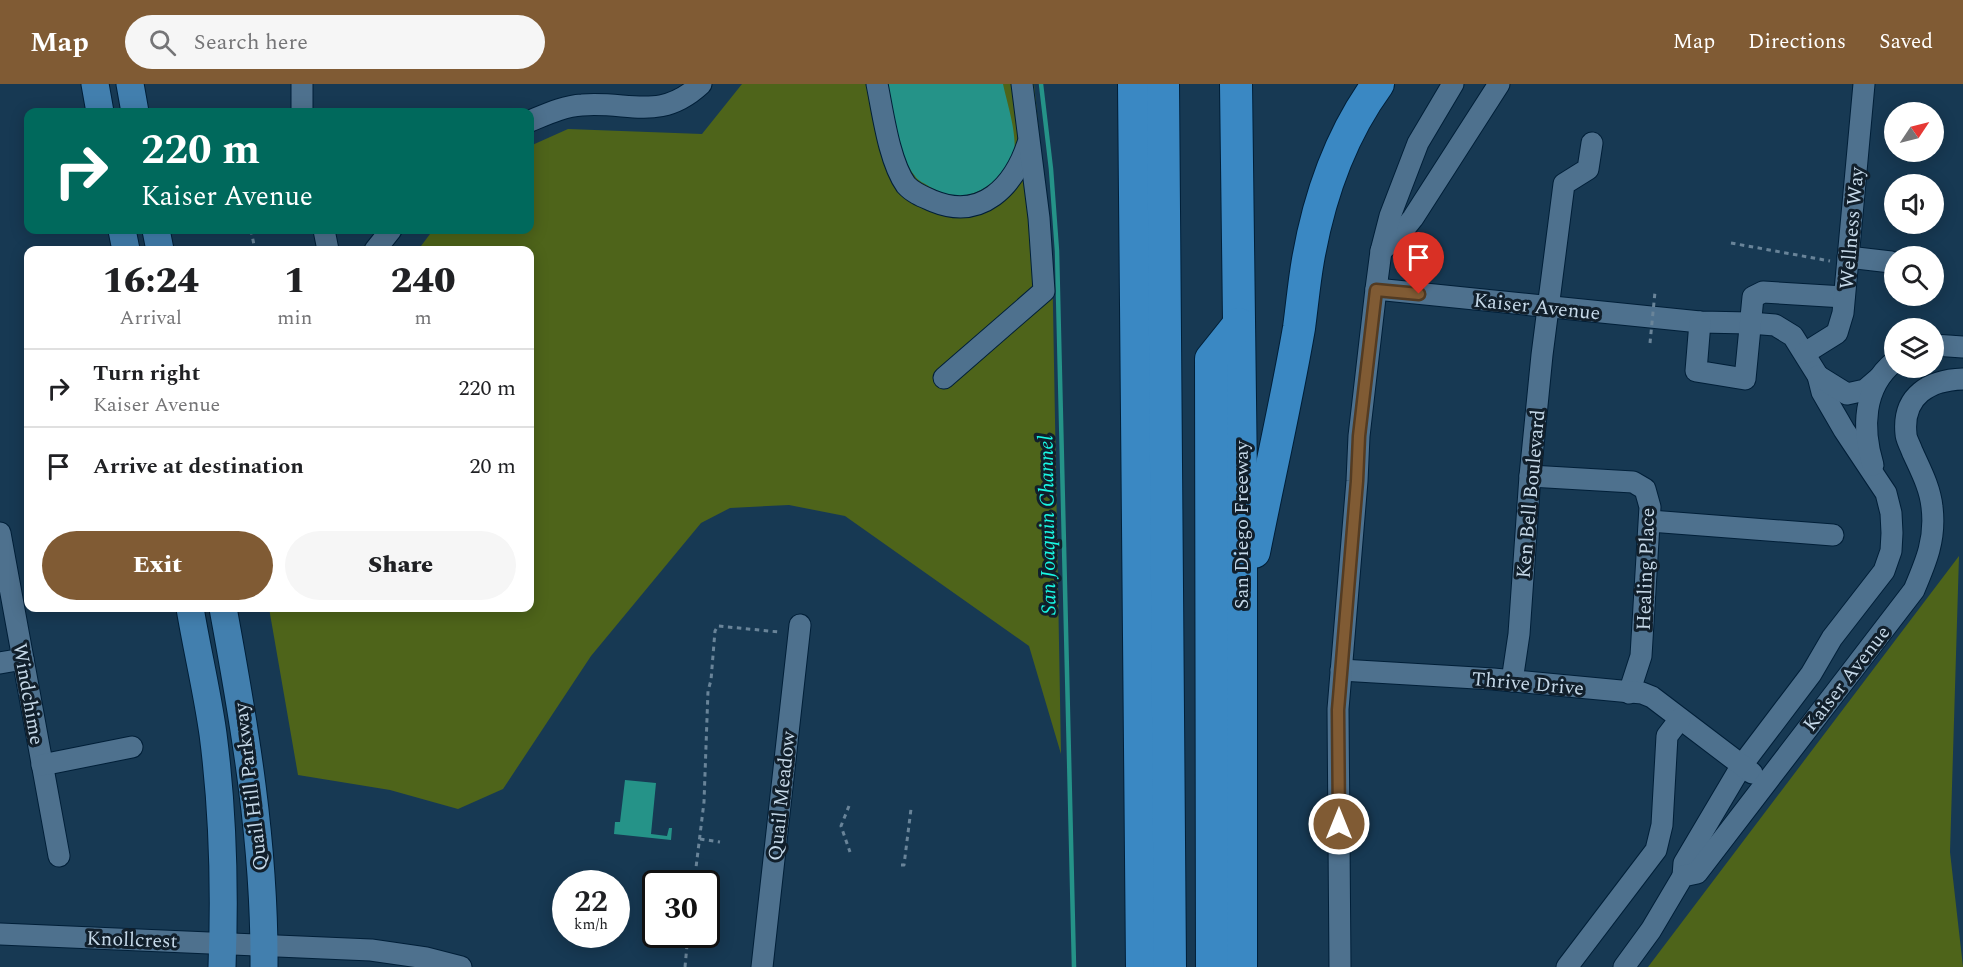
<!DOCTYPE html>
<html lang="en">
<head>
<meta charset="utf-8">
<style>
	:root { --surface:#fff; --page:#f6f6f6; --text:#202124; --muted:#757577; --line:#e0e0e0; --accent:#805b34 }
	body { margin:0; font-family:Spectral,serif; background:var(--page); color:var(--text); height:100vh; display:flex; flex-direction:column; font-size:22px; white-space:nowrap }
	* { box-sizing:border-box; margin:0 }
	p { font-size:20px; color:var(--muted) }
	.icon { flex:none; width:33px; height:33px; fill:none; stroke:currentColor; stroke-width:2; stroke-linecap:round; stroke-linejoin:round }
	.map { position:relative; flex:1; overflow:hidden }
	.details { position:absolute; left:24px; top:162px; width:510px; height:366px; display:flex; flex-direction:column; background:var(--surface); border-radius:12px; box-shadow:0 3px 15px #0003 }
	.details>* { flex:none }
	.guide { position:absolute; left:24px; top:24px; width:510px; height:126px; border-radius:12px; box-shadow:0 3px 15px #0003; background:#00695c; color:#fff; overflow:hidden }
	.needle { width:39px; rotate:55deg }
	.controls { position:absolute; left:1884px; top:18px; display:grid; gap:12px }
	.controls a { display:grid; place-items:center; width:60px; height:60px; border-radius:50%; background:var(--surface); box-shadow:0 3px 15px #0003; font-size:30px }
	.speed { position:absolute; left:552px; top:786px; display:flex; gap:12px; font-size:30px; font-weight:700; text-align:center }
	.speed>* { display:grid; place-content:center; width:78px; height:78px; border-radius:50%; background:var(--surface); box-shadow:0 3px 15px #0003; line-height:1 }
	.speed small { font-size:15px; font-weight:400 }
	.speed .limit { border:3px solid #111; border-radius:9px; background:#fff; color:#111 }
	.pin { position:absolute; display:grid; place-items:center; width:51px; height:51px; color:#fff; margin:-62px -26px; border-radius:50% 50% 50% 0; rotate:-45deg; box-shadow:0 0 6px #0007 }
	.pin .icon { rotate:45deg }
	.me { position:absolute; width:66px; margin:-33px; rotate:0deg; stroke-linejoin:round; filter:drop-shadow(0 0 4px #0008) }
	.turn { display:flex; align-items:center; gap:21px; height:126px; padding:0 18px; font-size:27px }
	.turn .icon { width:78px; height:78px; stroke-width:2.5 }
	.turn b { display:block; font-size:42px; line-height:51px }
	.eta { display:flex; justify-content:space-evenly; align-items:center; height:102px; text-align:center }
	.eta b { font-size:36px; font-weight:800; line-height:42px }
	.button { display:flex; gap:12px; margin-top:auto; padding:12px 18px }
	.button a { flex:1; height:69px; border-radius:36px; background:var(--accent); color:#fff; font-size:24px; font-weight:800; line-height:69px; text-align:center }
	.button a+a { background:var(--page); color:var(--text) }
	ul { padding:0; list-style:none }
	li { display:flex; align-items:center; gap:18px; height:78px; padding:0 18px; border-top:2px solid var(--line) }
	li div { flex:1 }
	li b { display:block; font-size:22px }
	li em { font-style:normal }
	header { display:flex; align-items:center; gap:36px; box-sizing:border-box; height:84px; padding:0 30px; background:var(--accent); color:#fff }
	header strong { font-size:28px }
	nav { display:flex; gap:33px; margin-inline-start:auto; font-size:21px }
	.search { width:420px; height:54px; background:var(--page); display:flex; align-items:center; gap:15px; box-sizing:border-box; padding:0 21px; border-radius:33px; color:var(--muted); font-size:22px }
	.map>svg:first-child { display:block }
	.green { fill:#4e641a }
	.water { fill:#259388 }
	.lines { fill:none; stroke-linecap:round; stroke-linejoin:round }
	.stream { stroke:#259388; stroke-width:4.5 }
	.minor-casing { stroke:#001f38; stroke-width:23 }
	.major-casing { stroke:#001f38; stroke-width:29 }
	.highway-casing { stroke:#001f38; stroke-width:34 }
	.path { stroke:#698499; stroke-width:3; stroke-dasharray:4.5 4.5; stroke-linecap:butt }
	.minor { stroke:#4e718e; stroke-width:21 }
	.major { stroke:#427fae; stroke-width:27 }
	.highway { stroke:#3a88c3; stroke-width:32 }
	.path-bridge { stroke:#698499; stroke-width:3; stroke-dasharray:4.5 4.5; stroke-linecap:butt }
	.route-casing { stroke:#533b22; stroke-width:15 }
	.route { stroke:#805b34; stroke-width:10 }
	.labels { text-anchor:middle; stroke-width:6; stroke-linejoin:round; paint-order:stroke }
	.street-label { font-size:20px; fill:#c5d8e8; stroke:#111f2b }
	.water-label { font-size:21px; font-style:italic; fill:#19f7e3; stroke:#111f2b }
</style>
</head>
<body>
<header>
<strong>Map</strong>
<div class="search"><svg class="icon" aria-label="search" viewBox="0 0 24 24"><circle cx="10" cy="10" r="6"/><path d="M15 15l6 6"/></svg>Search here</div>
<nav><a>Map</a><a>Directions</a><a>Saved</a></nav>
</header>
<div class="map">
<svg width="1963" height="883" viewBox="0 0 1963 883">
	<rect width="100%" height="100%" fill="#173953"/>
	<g class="green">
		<path d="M742,0H1034L1052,168L1061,670L1029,562L845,432L789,421L730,424L701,439L591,572L503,705L458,725L390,706L298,691L269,524H530V166H418L433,146H530V62L568,45L702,50Z"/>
		<path d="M1959,472L1950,768L1963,883H1648Z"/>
	</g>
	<g class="water">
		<path d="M887,0H1003C1007,19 1019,55 1013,73C1011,77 1007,81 1005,84C986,111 959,120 930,103C924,99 918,97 915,92C897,70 893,28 887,0Z"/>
		<path d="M625,696L656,699L651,750L667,752L669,744H672L671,756L614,750L615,738H620Z"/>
	</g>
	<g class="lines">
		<path class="stream" d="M1041,0L1051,85L1057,167L1074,883"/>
		<g class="minor-casing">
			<g id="minor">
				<path d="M877,0C883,29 889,77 906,101C913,109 924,113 933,117C982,137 1014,102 1028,59"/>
				<path d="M302,28V0"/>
				<path d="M530,37C547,30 564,22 582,21C630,17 660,38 701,0"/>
				<path d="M324,146L328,166"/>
				<path d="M375,166L391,146"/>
				<path d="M1381,167L1401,149L1413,134L1499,0"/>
				<path d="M1848,173L1891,178"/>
				<path d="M1376,205L1700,238L1750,239L1775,241L1793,252L1818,292L1822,308L1844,346L1886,409L1891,429L1892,449L1891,467L1884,487L1832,554L1811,590L1742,681L1684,779L1683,792"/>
				<path d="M1700,238L1696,287L1745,295L1753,213L1763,208L1844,213"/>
				<path d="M1934,261L1963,263"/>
				<path d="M1805,269L1837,249L1843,229L1864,0"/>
				<path d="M1818,292L1847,310L1865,306L1879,294"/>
				<path d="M944,294L1044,207L1039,134L1022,0"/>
				<path d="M1873,381C1862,345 1863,303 1894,278"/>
				<path d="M1530,392L1633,398L1645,405L1650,423L1641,572L1629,609"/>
				<path d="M1650,437L1833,451"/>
				<path d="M0,449L59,772"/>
				<path d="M0,579L23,575"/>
				<path d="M1341,586L1493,595L1642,609L1652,613L1752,689"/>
				<path d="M1512,597L1519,550L1530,392L1542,271L1564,100L1588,85L1592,59"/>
				<path d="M42,681L132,663"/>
				<path d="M0,850L371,866L426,874L461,883"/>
				<path d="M762,883L800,541"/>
				<path d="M1340,883L1338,625L1357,397L1359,352L1376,205L1381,167L1390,132L1418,59L1453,0"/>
				<path d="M1567,883L1656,766L1662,741L1667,652L1680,635"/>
				<path d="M1624,883L1651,846L1683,792L1697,789L1914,506C1926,478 1936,455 1932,423C1930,403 1920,385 1912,367C1910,361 1906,355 1906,350C1902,311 1930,296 1963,295"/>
			</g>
		</g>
		<g class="major-casing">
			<g id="major">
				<path d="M95,0L100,28"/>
				<path d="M130,0L135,28"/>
				<path d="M122,146L126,166"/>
				<path d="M156,146L160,166"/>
				<path d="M190,524C197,566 207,607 213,650C223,727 225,805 222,883"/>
				<path d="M223,524C245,643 265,761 264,883"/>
			</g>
		</g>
		<g class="highway-casing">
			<g id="highway">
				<path d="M1134,0L1142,883"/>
				<path d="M1163,0L1170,883"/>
				<path d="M1236,0L1241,394V883"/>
				<path d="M1254,468C1269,393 1286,319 1299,244C1302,222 1304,199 1308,176C1319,113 1340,52 1378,0"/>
				<path d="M1212,883L1211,275L1239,240"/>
			</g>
		</g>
		<g class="path">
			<path d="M251,146L255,166"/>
			<path d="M1731,159L1830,177"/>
			<path d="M849,722L841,742L850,768"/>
			<path d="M700,755L720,758"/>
			<path d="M901,781H904L911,725"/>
			<path d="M694,800L704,718L708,607L711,596L715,547L718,542L779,548"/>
			<path d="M685,883L688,850"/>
		</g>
		<use href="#minor" class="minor"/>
		<use href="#major" class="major"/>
		<use href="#highway" class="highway"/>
		<path class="path-bridge" d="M1650,259L1655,208"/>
	</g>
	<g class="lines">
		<g class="route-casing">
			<path id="route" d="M1339,740L1338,626L1357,397L1359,352L1376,206L1419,210"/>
		</g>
		<use href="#route" class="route"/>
	</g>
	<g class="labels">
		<g class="street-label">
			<text transform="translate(1851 144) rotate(-85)" y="7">Wellness Way</text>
			<text transform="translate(1537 222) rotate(6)" y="7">Kaiser Avenue</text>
			<text transform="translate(1530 410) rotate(-85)" y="7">Ken Bell Boulevard</text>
			<text transform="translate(1241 441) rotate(-90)" y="7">San Diego Freeway</text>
			<text transform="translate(1645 485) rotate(-88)" y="7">Healing Place</text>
			<text transform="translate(1846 594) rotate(-52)" y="7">Kaiser Avenue</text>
			<text transform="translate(1528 599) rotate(5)" y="7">Thrive Drive</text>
			<text transform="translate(29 610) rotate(80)" y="7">Windchime</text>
			<text transform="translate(250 703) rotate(-97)" y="7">Quail Hill Parkway</text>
			<text transform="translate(781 712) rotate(-84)" y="7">Quail Meadow</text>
			<text transform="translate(132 855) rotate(2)" y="7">Knollcrest</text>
		</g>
		<g class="water-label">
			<text transform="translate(1047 441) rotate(-91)" y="7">San Joaquin Channel</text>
		</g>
	</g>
</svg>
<div class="controls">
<a><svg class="needle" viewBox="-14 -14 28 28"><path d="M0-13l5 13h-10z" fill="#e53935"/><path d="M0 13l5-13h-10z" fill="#757577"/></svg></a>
<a><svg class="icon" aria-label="sound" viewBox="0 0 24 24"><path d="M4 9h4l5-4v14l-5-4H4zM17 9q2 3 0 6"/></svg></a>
<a><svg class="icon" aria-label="search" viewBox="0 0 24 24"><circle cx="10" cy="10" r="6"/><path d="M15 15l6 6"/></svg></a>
<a><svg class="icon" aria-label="layers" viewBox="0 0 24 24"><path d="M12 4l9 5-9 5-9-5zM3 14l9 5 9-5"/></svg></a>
</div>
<div class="speed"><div>22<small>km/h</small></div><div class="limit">30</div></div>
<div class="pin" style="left:1419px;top:210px;background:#d93025"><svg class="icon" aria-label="arrive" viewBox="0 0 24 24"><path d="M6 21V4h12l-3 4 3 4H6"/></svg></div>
<svg class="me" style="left:1339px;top:740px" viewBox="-20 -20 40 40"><circle r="17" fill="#805b34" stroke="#fff" stroke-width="3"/><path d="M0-11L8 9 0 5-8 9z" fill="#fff"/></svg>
<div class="guide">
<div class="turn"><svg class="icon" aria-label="right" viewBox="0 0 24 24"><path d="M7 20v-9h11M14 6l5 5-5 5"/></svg><div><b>220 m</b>Kaiser Avenue</div></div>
</div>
<section class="details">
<div class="eta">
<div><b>16:24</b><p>Arrival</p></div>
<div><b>1</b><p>min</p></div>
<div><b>240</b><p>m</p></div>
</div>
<ul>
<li><svg class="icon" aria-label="right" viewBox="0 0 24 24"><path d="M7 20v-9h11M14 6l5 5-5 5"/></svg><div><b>Turn right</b><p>Kaiser Avenue</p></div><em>220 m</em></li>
<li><svg class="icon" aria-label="arrive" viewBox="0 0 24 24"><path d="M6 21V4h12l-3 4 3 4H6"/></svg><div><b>Arrive at destination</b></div><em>20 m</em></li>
</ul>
<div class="button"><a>Exit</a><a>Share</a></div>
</section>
</div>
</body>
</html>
